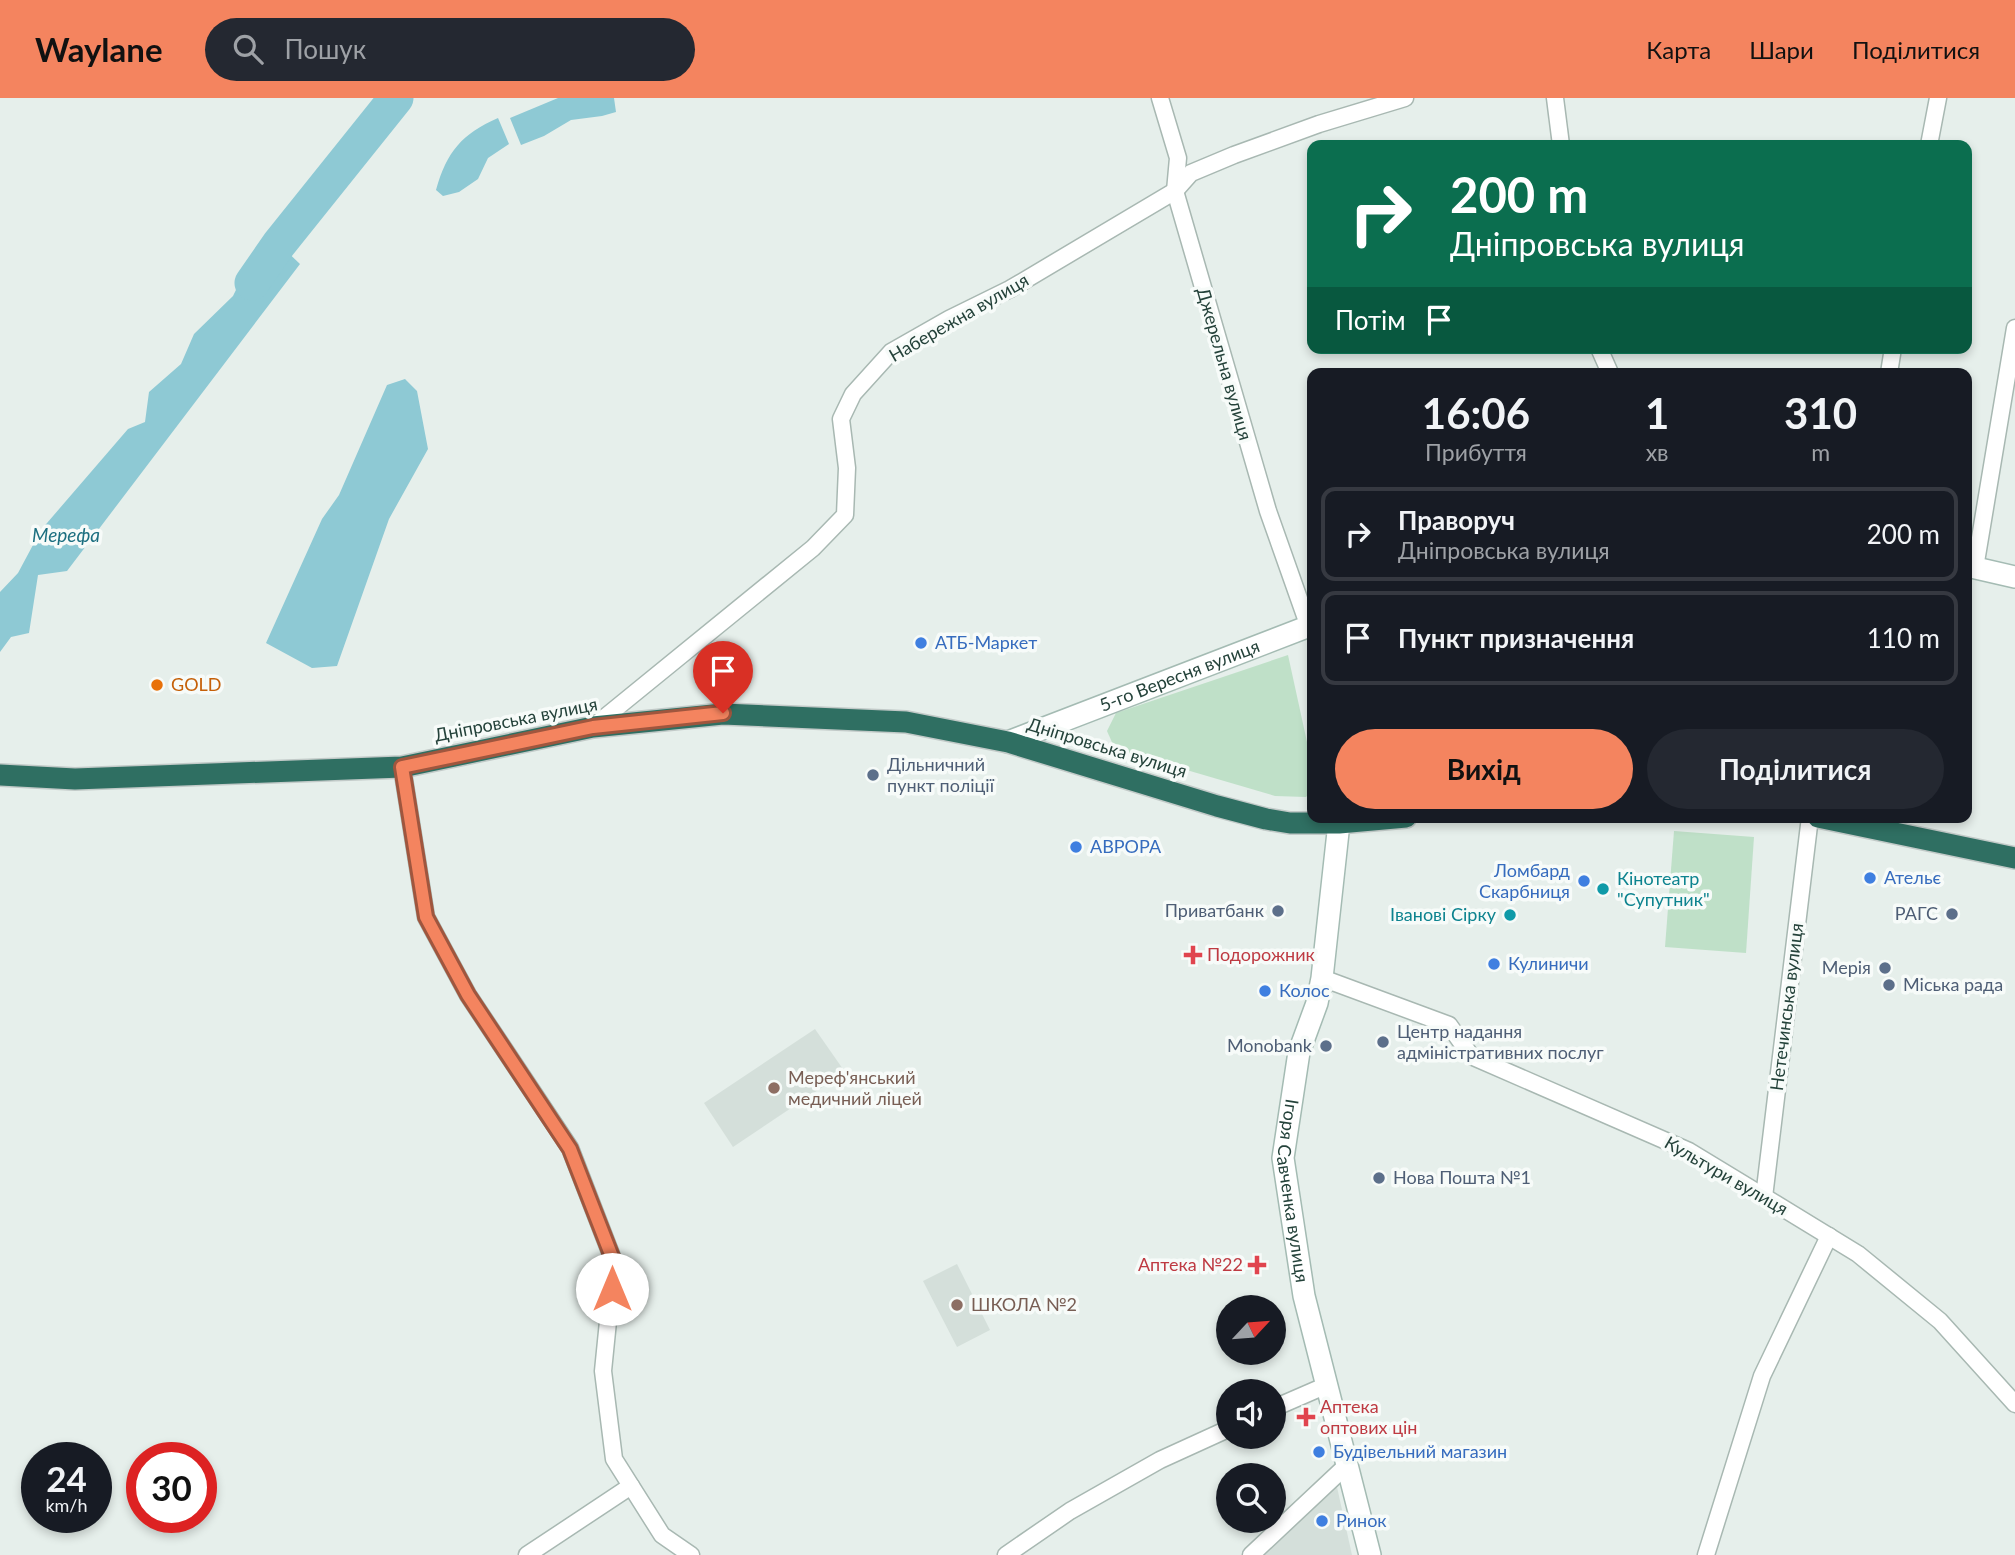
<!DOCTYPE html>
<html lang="uk">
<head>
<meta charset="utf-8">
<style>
	:root { --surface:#171b24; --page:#242831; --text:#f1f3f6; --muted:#9ea1a6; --line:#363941; --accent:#f4845f }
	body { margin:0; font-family:Lato,sans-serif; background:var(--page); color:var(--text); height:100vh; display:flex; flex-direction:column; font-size:26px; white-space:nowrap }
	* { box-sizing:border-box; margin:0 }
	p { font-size:23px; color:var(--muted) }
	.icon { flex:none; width:38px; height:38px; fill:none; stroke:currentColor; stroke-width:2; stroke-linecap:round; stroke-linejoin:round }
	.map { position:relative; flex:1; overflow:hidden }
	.side { position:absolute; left:1307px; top:270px; width:665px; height:455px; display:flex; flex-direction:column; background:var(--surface); border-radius:14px; box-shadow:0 4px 10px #0003 }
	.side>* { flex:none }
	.hud { position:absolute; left:1307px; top:42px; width:665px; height:214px; border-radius:14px; box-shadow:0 4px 10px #0003; background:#0b6e4f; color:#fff; overflow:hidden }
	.needle { width:46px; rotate:64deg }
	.buttons { position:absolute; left:1216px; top:1197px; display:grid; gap:14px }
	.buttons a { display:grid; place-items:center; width:70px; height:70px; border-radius:50%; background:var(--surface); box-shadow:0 4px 10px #0003; font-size:35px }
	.speed { position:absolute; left:21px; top:1344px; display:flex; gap:14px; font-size:35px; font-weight:700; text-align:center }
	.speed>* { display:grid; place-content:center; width:91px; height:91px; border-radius:50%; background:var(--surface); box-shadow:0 4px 10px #0003; line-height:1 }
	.speed small { font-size:18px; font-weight:400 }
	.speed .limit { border:10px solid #d22; background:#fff; color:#111 }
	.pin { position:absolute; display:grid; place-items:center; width:60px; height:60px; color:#fff; margin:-72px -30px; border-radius:50% 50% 50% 0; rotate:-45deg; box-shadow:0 0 7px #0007 }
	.pin .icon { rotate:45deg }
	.me { position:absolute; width:77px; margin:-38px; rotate:0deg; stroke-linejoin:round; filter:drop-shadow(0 0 5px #0008) }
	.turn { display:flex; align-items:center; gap:24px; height:147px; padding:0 28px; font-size:32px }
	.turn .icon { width:91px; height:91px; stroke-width:2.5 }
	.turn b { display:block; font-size:49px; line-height:60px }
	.then { display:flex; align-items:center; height:66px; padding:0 28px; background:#0003; gap:14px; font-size:26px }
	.eta { display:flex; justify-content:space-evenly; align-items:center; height:119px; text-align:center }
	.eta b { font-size:42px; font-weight:700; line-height:49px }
	.primary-button { display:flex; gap:14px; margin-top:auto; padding:14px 28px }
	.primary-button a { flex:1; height:80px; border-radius:42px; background:var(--accent); color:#111; font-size:28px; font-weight:700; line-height:80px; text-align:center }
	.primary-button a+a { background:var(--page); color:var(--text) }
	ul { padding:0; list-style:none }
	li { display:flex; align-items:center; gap:21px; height:94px; margin:0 14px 10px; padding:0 14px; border:4px solid var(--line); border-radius:14px }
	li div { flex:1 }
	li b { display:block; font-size:26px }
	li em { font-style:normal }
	header { display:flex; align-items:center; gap:42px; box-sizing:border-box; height:98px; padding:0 35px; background:var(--accent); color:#111 }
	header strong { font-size:33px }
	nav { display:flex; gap:38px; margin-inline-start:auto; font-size:24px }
	.search { width:490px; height:63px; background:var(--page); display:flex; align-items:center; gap:18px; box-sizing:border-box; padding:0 24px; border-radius:38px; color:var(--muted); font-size:26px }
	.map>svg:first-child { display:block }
	.built { fill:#d4dfda }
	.green { fill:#bfe0c8 }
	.water { fill:#8ec9d4 }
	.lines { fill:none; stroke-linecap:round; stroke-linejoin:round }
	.river { stroke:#8ec9d4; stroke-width:35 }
	.street-casing { stroke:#a8b8b2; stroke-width:19 }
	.secondary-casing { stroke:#a4bbb3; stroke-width:24 }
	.highway-casing { stroke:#c2cac8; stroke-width:24 }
	.street { stroke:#fff; stroke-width:16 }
	.secondary { stroke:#fff; stroke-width:21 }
	.highway { stroke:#2f6f62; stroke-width:21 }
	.route-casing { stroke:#9f563e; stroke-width:18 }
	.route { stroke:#f4845f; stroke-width:12 }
	.shop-dot { fill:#3f7fe0; stroke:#f7fbf9; stroke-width:2.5 }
	.food-dot { fill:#e8710a; stroke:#f7fbf9; stroke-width:2.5 }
	.service-dot { fill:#5c6f8a; stroke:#f7fbf9; stroke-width:2.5 }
	.culture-dot { fill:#0f9aa8; stroke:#f7fbf9; stroke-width:2.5 }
	.health-dot { fill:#e0444e; stroke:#f7fbf9; stroke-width:2.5 }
	.education-dot { fill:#8d6e63; stroke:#f7fbf9; stroke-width:2.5 }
	.labels { text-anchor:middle; stroke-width:7; stroke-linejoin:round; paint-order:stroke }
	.street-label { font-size:18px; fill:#24423a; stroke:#f7fbf9 }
	.shop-label { font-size:18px; fill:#366cbe; stroke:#f7fbf9; text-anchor:start }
	.food-label { font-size:18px; fill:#c56008; stroke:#f7fbf9; text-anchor:start }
	.service-label { font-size:18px; fill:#4e5e75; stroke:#f7fbf9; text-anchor:start }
	.culture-label { font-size:18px; fill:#0d838f; stroke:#f7fbf9; text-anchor:start }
	.health-label { font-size:18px; fill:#be3a42; stroke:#f7fbf9; text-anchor:start }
	.education-label { font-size:18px; fill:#785e54; stroke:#f7fbf9; text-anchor:start }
	.water-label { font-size:19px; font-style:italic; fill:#1c6f80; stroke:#f7fbf9 }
</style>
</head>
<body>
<header>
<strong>Waylane</strong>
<div class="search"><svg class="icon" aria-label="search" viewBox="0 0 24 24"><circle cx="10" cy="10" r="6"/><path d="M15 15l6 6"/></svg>Пошук</div>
<nav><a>Карта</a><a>Шари</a><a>Поділитися</a></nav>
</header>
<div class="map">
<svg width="2015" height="1457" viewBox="0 0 2015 1457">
	<rect width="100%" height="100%" fill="#e6efeb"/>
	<g class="built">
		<path d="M815,931L845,974L733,1049L704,1005Z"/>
		<path d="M957,1166L990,1232L957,1249L923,1183Z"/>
		<path d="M1337,1389L1352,1457H1264Z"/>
	</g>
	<g class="green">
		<path d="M1288,557L1312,667V693L1306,699L1275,698L1115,651L1107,633L1116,615Z"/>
		<path d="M1674,733L1754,739L1746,855L1665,849Z"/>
	</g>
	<g class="water">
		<path d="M558,0H614L616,14L602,18L571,22L544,38L521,47L510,20Z"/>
		<path d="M498,20L509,46L488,60L478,81L459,94L443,98L436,92C447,53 462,36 498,20Z"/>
		<path d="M279,146L300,166L67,473L38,477L29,535L11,539L0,554V494L18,475L41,432L128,331L145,324L149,294L181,266L194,236L233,198L253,157Z"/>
		<path d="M405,281L417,293L428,351L389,421L337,568L312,570L266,545L322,421L339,397L387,287Z"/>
	</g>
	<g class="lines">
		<path class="river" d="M252,185L279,146L396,0"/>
		<g class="street-casing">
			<g id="street">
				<path d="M1160,0L1178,60L1175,93L1268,413L1309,529"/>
				<path d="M1555,0L1561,47"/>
				<path d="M1929,47L1938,0"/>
				<path d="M1599,250L1610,275"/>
				<path d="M1889,275L1893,250"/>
				<path d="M1975,470L2015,230"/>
				<path d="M593,629L813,450L845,417L847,370L841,321L853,296L891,254L949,221L1010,191L1175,93L1191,75L1234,57L1319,26L1405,0"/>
				<path d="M402,669L426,819L468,897L570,1050L614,1164L603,1273L614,1361L662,1437L691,1457"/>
				<path d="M1322,880L1449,927L1471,958L1689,1053L1858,1156L1940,1223L2015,1306"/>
				<path d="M1764,1099L1810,719"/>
				<path d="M1274,1310L1327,1287"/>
				<path d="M527,1457L631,1388"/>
				<path d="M1006,1457L1070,1413L1160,1362L1228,1331"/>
				<path d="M1251,1457L1347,1367"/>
				<path d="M1706,1457L1762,1278L1829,1138"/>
			</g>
		</g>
		<g class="secondary-casing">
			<g id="secondary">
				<path d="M1967,468L2015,479"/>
				<path id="s1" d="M1008,644L1312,527"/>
				<path id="s2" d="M1339,725L1322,880L1317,905L1299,954L1283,1060L1304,1198L1370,1457"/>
			</g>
		</g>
		<g class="highway-casing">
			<g id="highway">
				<path d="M0,677L75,681L402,669L593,629L723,616L906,624L1008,644L1217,708L1266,721L1290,725H1339L1406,719"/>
				<path d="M1818,719L2015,760"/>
			</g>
		</g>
		<use href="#street" class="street"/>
		<use href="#secondary" class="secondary"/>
		<use href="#highway" class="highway"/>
	</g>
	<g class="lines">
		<g class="route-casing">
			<path id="route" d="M612,1191L614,1164L570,1051L468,897L426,819L402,669L593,629L723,615"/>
		</g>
		<use href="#route" class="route"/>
	</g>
	<g class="shop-dot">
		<circle cx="921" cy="545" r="7"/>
		<circle cx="1076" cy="749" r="7"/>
		<circle cx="1870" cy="780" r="7"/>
		<circle cx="1584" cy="783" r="7"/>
		<circle cx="1494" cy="866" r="7"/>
		<circle cx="1265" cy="893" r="7"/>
		<circle cx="1319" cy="1354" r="7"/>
		<circle cx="1322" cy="1423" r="7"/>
	</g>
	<circle class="food-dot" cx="157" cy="587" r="7"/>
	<g class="service-dot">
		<circle cx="873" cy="677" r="7"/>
		<circle cx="1278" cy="813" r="7"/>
		<circle cx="1952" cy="816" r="7"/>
		<circle cx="1885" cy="870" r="7"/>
		<circle cx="1889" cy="887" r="7"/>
		<circle cx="1383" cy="944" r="7"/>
		<circle cx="1326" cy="948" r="7"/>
		<circle cx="1379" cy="1080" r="7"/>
	</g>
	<g class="culture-dot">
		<circle cx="1603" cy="791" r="7"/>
		<circle cx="1510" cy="817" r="7"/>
	</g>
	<g class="health-dot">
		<path d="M1189.5 846.5h7v7h7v7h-7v7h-7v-7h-7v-7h7z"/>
		<path d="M1253.5 1156.5h7v7h7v7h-7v7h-7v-7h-7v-7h7z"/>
		<path d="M1302.5 1308.5h7v7h7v7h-7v7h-7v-7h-7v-7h7z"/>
	</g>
	<g class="education-dot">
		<circle cx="774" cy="990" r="7"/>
		<circle cx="957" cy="1207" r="7"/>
	</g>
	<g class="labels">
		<g class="street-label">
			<text transform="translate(959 220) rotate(-30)" y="6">Набережна вулиця</text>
			<text transform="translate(1224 266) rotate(74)" y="6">Джерельна вулиця</text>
			<text dy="6" stroke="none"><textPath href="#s1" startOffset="184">5-го Вересня вулиця</textPath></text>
			<text transform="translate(516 622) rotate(-11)" y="6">Дніпровська вулиця</text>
			<text transform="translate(1107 650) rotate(17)" y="6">Дніпровська вулиця</text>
			<text transform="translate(1787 909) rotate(-83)" y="6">Нетечинська вулиця</text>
			<text transform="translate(1726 1078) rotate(30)" y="6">Культури вулиця</text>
			<text dy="6" stroke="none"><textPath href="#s2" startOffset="374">Ігоря Савченка вулиця</textPath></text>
		</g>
		<g class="shop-label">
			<text x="935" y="551">АТБ-Маркет</text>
			<text x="1090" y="755">АВРОРА</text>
			<text x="1570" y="779" text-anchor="end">Ломбард<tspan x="1570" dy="21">Скарбниця</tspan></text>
			<text x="1884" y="786">Ательє</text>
			<text x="1508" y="872">Кулиничи</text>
			<text x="1279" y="899">Колос</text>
			<text x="1333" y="1360">Будівельний магазин</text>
			<text x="1336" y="1429">Ринок</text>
		</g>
		<g class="food-label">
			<text x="171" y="593">GOLD</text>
		</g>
		<g class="service-label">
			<text x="887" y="673">Дільничний<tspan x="887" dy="21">пункт поліції</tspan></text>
			<text x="1264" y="819" text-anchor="end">Приватбанк</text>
			<text x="1938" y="822" text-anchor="end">РАГС</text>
			<text x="1871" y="876" text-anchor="end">Мерія</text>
			<text x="1903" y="893">Міська рада</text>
			<text x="1397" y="940">Центр надання<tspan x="1397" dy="21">адміністративних послуг</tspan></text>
			<text x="1312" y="954" text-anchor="end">Monobank</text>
			<text x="1393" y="1086">Нова Пошта №1</text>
		</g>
		<g class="culture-label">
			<text x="1617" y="787">Кінотеатр<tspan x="1617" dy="21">"Супутник"</tspan></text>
			<text x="1496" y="823" text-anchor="end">Іванові Сірку</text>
		</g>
		<g class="health-label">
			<text x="1207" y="863">Подорожник</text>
			<text x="1243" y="1173" text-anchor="end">Аптека №22</text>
			<text x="1320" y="1315">Аптека<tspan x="1320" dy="21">оптових цін</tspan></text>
		</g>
		<g class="education-label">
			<text x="788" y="986">Мереф'янський<tspan x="788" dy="21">медичний ліцей</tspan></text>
			<text x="971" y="1213">ШКОЛА №2</text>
		</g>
		<g class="water-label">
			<text x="66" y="444">Мерефа</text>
		</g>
	</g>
</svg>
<div class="buttons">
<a><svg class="needle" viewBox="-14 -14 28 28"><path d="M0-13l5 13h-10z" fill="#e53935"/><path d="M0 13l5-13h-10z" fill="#9ea1a6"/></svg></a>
<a><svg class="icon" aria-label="sound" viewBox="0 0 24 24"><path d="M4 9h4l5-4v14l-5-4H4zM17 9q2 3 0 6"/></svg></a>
<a><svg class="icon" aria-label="search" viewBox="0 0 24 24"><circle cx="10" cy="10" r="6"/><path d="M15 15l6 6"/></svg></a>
</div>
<div class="speed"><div>24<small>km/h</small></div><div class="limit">30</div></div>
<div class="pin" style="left:723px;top:615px;background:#d93025"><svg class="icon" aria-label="arrive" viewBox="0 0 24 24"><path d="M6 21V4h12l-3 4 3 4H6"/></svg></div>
<svg class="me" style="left:612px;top:1191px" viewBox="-20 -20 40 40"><circle r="19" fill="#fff"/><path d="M0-13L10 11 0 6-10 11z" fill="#f4845f"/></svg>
<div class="hud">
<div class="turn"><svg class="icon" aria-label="right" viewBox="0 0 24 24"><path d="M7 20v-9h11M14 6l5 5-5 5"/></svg><div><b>200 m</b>Дніпровська вулиця</div></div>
<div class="then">Потім<svg class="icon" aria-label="arrive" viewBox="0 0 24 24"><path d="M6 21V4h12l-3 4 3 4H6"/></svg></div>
</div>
<section class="side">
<div class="eta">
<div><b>16:06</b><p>Прибуття</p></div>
<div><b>1</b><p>хв</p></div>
<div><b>310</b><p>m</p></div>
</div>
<ul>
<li><svg class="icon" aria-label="right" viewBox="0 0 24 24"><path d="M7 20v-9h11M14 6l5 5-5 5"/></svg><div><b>Праворуч</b><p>Дніпровська вулиця</p></div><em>200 m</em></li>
<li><svg class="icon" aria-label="arrive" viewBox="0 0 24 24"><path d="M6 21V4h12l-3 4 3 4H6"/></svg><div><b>Пункт призначення</b></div><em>110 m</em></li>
</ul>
<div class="primary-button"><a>Вихід</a><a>Поділитися</a></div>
</section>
</div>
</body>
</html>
